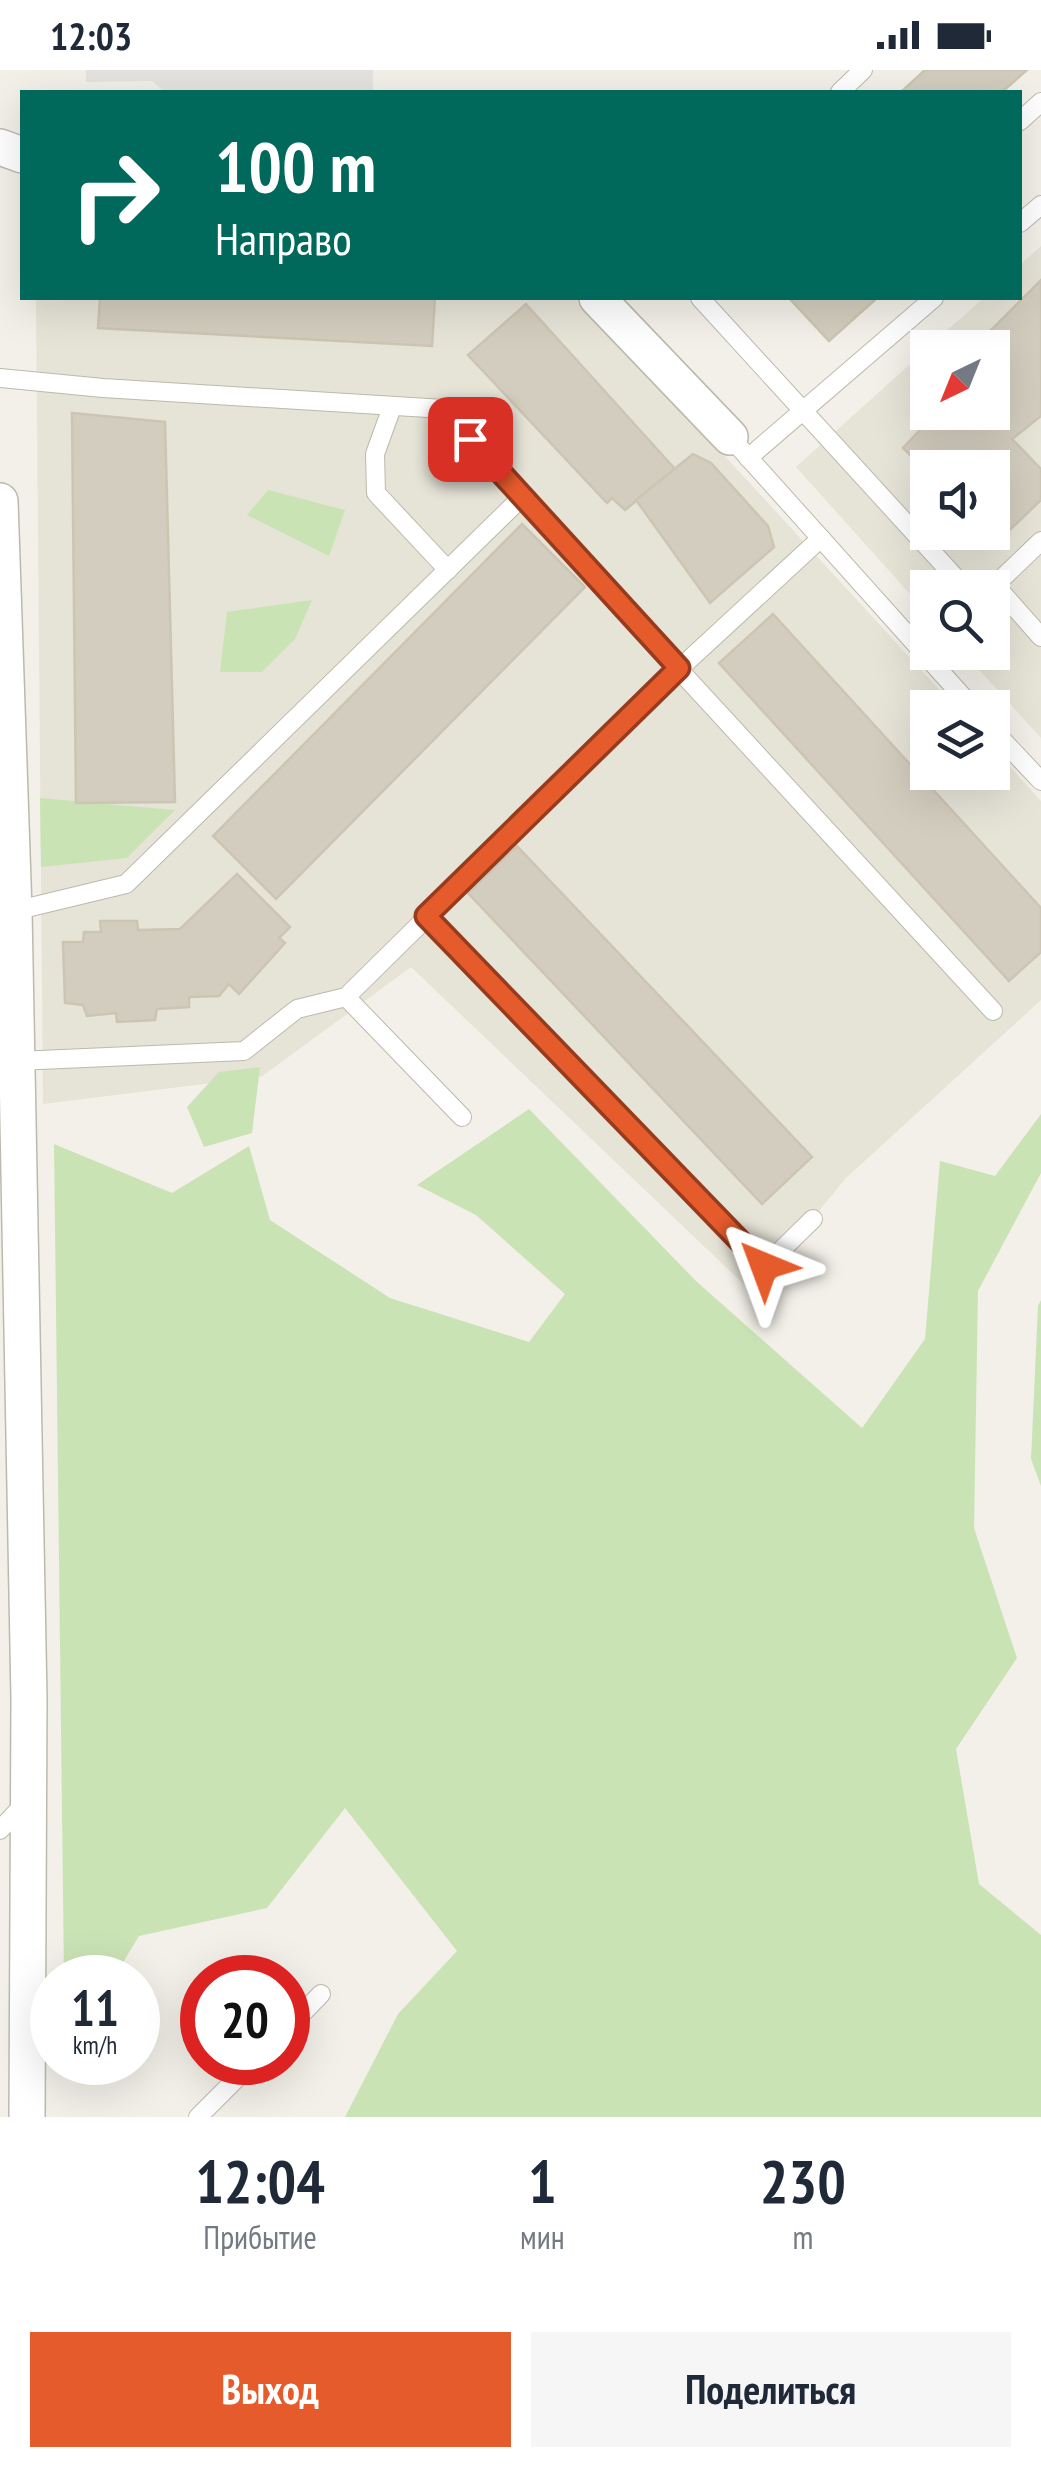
<!DOCTYPE html>
<html lang="ru">
<head>
<meta charset="utf-8">
<style>
	:root { --surface:#fff; --page:#f6f6f7; --text:#1f2937; --muted:#747a83; --accent:#e65b2c }
	body { margin:0; font-family:"PT Sans Narrow",sans-serif; background:var(--page); color:var(--text); height:100vh; display:flex; flex-direction:column; font-size:38px; white-space:nowrap }
	* { box-sizing:border-box; margin:0 }
	p { font-size:32px; color:var(--muted) }
	.icon { flex:none; width:55px; height:55px; fill:none; stroke:currentColor; stroke-width:2; stroke-linecap:round; stroke-linejoin:round }
	.map { position:relative; height:2047px; overflow:hidden }
	.panel { display:flex; flex-direction:column; background:var(--surface); flex:1 }
	.panel>* { flex:none }
	.guide { position:absolute; left:20px; top:20px; width:1002px; height:210px; border-radius:0px; box-shadow:0 10px 40px #0002; background:#00695c; color:#fff; overflow:hidden }
	.needle { width:65px; rotate:223deg }
	.controls { position:absolute; left:910px; top:260px; display:grid; gap:20px }
	.controls a { display:grid; place-items:center; width:100px; height:100px; border-radius:0px; background:var(--surface); box-shadow:0 10px 40px #0002; font-size:50px }
	.speed { position:absolute; left:30px; top:1885px; display:flex; gap:20px; font-size:50px; font-weight:700; text-align:center }
	.speed>* { display:grid; place-content:center; width:130px; height:130px; border-radius:50%; background:var(--surface); box-shadow:0 10px 40px #0002; line-height:1 }
	.speed small { font-size:25px; font-weight:400 }
	.speed .limit { border:15px solid #d22; background:#fff; color:#111 }
	.pin { position:absolute; display:grid; place-items:center; width:85px; height:85px; color:#fff; margin:-42px; border-radius:20px; box-shadow:0 5px 15px #0006 }
	.me { position:absolute; width:110px; margin:-55px; rotate:316deg; stroke-linejoin:round; filter:drop-shadow(0 0 8px #0008) }
	.turn { display:flex; align-items:center; gap:35px; height:210px; padding:0 30px; font-size:45px }
	.turn .icon { width:130px; height:130px; stroke-width:2.5 }
	.turn b { display:block; font-size:70px; line-height:85px }
	.eta { display:flex; justify-content:space-evenly; align-items:center; height:170px; text-align:center }
	.eta b { font-size:60px; font-weight:800; line-height:70px }
	.button { display:flex; gap:20px; margin-top:auto; padding:20px 30px }
	.button a { flex:1; height:115px; border-radius:0px; background:var(--accent); color:#fff; font-size:40px; font-weight:800; line-height:115px; text-align:center }
	.button a+a { background:var(--page); color:var(--text) }
	.status { display:flex; justify-content:space-between; align-items:center; height:70px; padding:0 50px; background:var(--surface); direction:ltr }
	.status svg { height:28px; fill:currentColor }
	.map>svg:first-child { display:block }
	.residential { fill:#e6e3d7; fill-rule:evenodd }
	.green { fill:#cae3b5 }
	.parking { fill:#e4e3e0 }
	.building { fill:#d3cdbf; stroke:#cdc5b3; stroke-width:2.5 }
	.lines { fill:none; stroke-linecap:round; stroke-linejoin:round }
	.lane-casing { stroke:#bdb9ac; stroke-width:20 }
	.street-casing { stroke:#bdb9ac; stroke-width:38 }
	.lane { stroke:#fff; stroke-width:18 }
	.street { stroke:#fff; stroke-width:35 }
	.route-casing { stroke:#963b1d; stroke-width:25 }
	.route { stroke:#e65b2c; stroke-width:18 }
</style>
</head>
<body>
<div class="status"><b>12:03</b><svg viewBox="0 0 49 12"><path d="M0 12V9h3v3zM5 12V6h3v6zM10 12V3h3v9zM15 12V0h3v12zM26 1h20v11H26zM47 4h2v5h-2z"/></svg></div>
<div class="map">
<svg width="1041" height="2047" viewBox="0 0 1041 2047">
	<rect width="100%" height="100%" fill="#f2f0e8"/>
	<g class="residential">
		<path d="M1041,176V668L964,583L992,582V518H928L927,543L796,397L928,278V342H992V278L928,277L984,228H1020V195ZM928,398H992V462H928Z"/>
		<path d="M36,228H580L955,637L928,638V702H992L993,678L1041,731V930L846,1108L752,1222L411,897L261,1007L43,1034Z"/>
	</g>
	<g class="green">
		<path d="M268,420L345,440L329,486L247,445Z"/>
		<path d="M312,530L295,569L262,602H220L227,542Z"/>
		<path d="M40,728L175,740L127,788L41,797Z"/>
		<path d="M260,997L252,1063L204,1077L187,1037L219,1002Z"/>
		<path d="M529,1039L696,1211L862,1358L925,1269L940,1091L995,1106L1041,1044V1103L978,1221L974,1458L1017,1588L956,1679L979,1814L1041,1865V2047H345L398,1944L457,1881L345,1738L267,1838L139,1866L114,1907H64L54,1074L172,1123L249,1076L270,1150L390,1228L529,1272L565,1224L476,1145L417,1115Z"/>
		<path d="M1041,1230V1416L1031,1389L1038,1236Z"/>
	</g>
	<path class="parking" d="M86,0H373V22H165L152,11L86,12Z"/>
	<g class="building">
		<path d="M925,0H1027L1002,22H901Z"/>
		<path d="M1041,210V346L1012,369L1041,399V430L995,474L984,462H992V398H928V403L903,378L937,342H992V278H976L978,273Z"/>
		<path d="M100,228H435L432,276L98,258Z"/>
		<path d="M789,228H877L829,271Z"/>
		<path d="M526,234L675,399L625,440L612,428L607,433L468,285Z"/>
		<path d="M72,343L165,352L175,732L76,733Z"/>
		<path d="M693,384L711,393L768,456L774,477L710,533L636,430Z"/>
		<path d="M522,454L585,517L276,829L213,766Z"/>
		<path d="M773,544L1041,838V882L1009,911L719,593Z"/>
		<path d="M517,776L812,1087L762,1134L468,823Z"/>
		<path d="M237,804L290,857L279,868L285,873L239,924L229,914L219,926L189,927V937L157,939L155,950L117,952L116,943L87,946L83,935L65,933L63,872H83L84,862H101L100,851H137L138,860L180,859Z"/>
	</g>
	<g class="lines">
		<g class="lane-casing">
			<g id="lane">
				<path d="M840,22L863,0"/>
				<path d="M1020,51L1041,32"/>
				<path d="M1020,153L1041,135"/>
				<path d="M700,228L965,518"/>
				<path d="M0,308L103,318L444,339L521,428"/>
				<path d="M392,337L375,384L376,423L448,500"/>
				<path d="M730,367L973,638"/>
				<path d="M748,388L934,228"/>
				<path d="M995,515L1041,567"/>
				<path d="M992,518L1041,471"/>
				<path d="M992,659L1041,711"/>
				<path d="M14,841L126,814L521,428L993,941"/>
				<path d="M425,846L764,1197L813,1149"/>
				<path d="M346,927L462,1047"/>
				<path d="M17,991L244,981L297,939L346,927L679,599L821,468"/>
				<path d="M0,1760L25,1733"/>
				<path d="M288,1958L321,1924"/>
				<path d="M198,2047L253,1992"/>
			</g>
		</g>
		<g class="street-casing">
			<g id="street">
				<path d="M0,77L22,85"/>
				<path d="M597,228L730,367"/>
				<path d="M0,431L14,841L29,1629L27,2047"/>
			</g>
		</g>
		<use href="#lane" class="lane"/>
		<use href="#street" class="street"/>
	</g>
	<g class="lines">
		<g class="route-casing">
			<path id="route" d="M470,369L679,598L426,846L764,1196"/>
		</g>
		<use href="#route" class="route"/>
	</g>
</svg>
<div class="controls">
<a><svg class="needle" viewBox="-14 -14 28 28"><path d="M0-13l5 13h-10z" fill="#e53935"/><path d="M0 13l5-13h-10z" fill="#747a83"/></svg></a>
<a><svg class="icon" aria-label="sound" viewBox="0 0 24 24"><path d="M4 9h4l5-4v14l-5-4H4zM17 9q2 3 0 6"/></svg></a>
<a><svg class="icon" aria-label="search" viewBox="0 0 24 24"><circle cx="10" cy="10" r="6"/><path d="M15 15l6 6"/></svg></a>
<a><svg class="icon" aria-label="layers" viewBox="0 0 24 24"><path d="M12 4l9 5-9 5-9-5zM3 14l9 5 9-5"/></svg></a>
</div>
<div class="speed"><div>11<small>km/h</small></div><div class="limit">20</div></div>
<div class="pin" style="left:470px;top:369px;background:#d93025"><svg class="icon" aria-label="arrive" viewBox="0 0 24 24"><path d="M6 21V4h12l-3 4 3 4H6"/></svg></div>
<svg class="me" style="left:764px;top:1196px" viewBox="-20 -20 40 40"><path d="M0-17L14 15 0 8-14 15z" fill="#e65b2c" stroke="#fff" stroke-width="4"/></svg>
<div class="guide">
<div class="turn"><svg class="icon" aria-label="right" viewBox="0 0 24 24"><path d="M7 20v-9h11M14 6l5 5-5 5"/></svg><div><b>100 m</b>Направо</div></div>
</div>
</div>
<section class="panel">
<div class="eta">
<div><b>12:04</b><p>Прибытие</p></div>
<div><b>1</b><p>мин</p></div>
<div><b>230</b><p>m</p></div>
</div>
<div class="button"><a>Выход</a><a>Поделиться</a></div>
</section>
</body>
</html>
